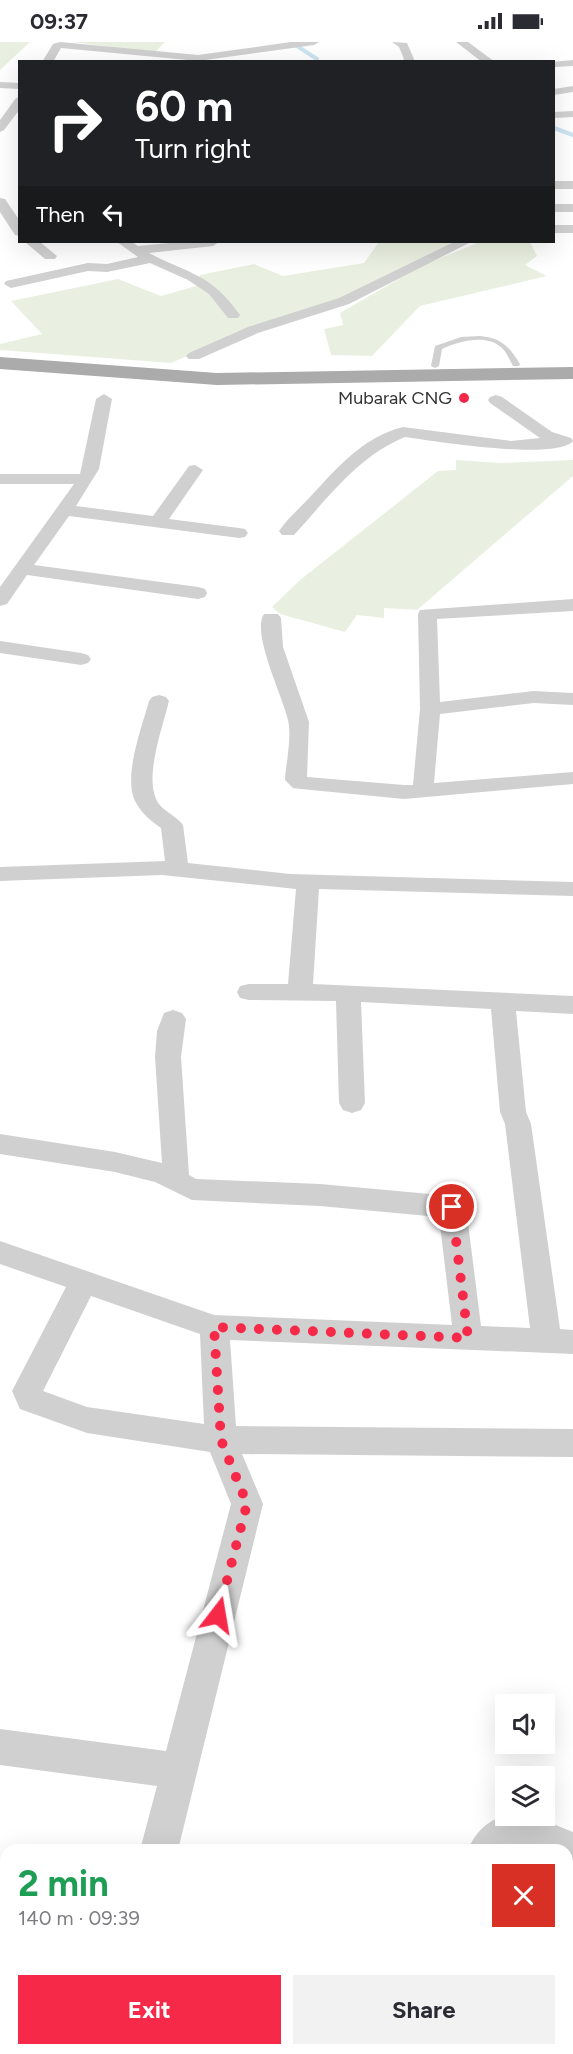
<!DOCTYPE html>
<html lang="en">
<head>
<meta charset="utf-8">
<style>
	:root { --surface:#fff; --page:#f2f2f3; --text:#2b2b33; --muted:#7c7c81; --accent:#f62949 }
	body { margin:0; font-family:Figtree,sans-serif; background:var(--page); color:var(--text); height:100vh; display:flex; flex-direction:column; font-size:22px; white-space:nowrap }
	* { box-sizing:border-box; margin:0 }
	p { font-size:20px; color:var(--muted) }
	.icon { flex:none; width:33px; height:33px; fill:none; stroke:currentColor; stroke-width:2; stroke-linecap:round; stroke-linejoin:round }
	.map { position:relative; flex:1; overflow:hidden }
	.drawer { position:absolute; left:0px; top:1802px; width:573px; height:212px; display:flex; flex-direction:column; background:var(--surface); border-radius:18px 18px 0 0; box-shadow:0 6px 24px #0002 }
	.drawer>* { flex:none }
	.banner { position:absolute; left:18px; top:18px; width:537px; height:183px; border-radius:0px; box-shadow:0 6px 24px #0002; background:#202124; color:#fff; overflow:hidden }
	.controls { position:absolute; left:495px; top:1652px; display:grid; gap:12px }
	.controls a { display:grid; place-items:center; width:60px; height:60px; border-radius:0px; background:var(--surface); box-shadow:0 6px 24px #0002; font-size:30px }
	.pin { position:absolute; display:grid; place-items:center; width:51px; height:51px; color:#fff; margin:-26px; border:3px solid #fff; border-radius:50%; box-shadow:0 2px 6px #0007 }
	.me { position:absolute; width:66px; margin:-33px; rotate:14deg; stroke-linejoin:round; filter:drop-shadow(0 0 4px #0008) }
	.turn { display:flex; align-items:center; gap:21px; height:126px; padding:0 18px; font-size:27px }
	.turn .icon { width:78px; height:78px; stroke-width:2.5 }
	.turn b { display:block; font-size:42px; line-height:51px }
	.then { display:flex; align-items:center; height:57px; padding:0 18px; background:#0003; gap:12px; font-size:22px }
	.round { display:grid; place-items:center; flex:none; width:63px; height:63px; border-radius:0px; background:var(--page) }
	.overview { display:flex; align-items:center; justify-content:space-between; height:102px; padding:0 18px }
	h1 { font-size:36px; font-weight:700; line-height:45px; color:#1e9e55 }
	.button { display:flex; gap:12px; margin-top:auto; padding:12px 18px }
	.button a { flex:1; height:69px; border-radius:0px; background:var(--accent); color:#fff; font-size:24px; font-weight:700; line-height:69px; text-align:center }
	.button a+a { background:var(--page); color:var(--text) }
	.status { display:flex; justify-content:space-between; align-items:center; height:42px; padding:0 30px; background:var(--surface); direction:ltr }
	.status svg { height:16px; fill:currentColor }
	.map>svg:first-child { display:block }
	.green { fill:#eaf0e1 }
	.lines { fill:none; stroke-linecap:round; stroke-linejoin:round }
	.stream { stroke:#cce5f1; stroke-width:4 }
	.lane { fill:#d0d0d0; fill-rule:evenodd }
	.street { fill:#d0d0d0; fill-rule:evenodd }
	.primary { fill:#ababab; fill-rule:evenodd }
	.route { stroke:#f62949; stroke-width:10; stroke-dasharray:0 18 }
	.poi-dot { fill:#f62949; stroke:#fff; stroke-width:2 }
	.labels { text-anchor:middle; stroke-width:6; stroke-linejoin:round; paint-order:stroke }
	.far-poi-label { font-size:18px; fill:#333; stroke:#fff; text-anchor:end }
</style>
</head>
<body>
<div class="status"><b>09:37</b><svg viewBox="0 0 49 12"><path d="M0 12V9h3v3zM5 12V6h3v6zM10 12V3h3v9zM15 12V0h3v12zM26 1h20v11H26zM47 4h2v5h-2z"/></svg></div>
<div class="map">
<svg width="573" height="2012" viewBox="0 0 573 2012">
	<rect width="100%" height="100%" fill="#fff"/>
	<g class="green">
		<path d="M0,0H30L0,28Z"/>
		<path d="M74,0H165L154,11Z"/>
		<path d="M379,200H457L345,255L231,295L171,321L0,308V302L42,292L11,259L118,237L161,254L199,243L200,233L254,222L283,234L364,221Z"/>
		<path d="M480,200H530L537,214L525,223L547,234L420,264L372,314L331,313L324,287L343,283L340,271L423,223Z"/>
		<path d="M456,418L501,421L573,418V434L417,568L384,566V576L357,573L345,590L280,572L272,565L300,538L438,429L456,428Z"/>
	</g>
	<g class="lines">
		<g class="stream">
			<path d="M291,0L317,17L316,20"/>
			<path d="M554,86L573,93"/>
		</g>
		<path class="lane" d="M480,294C501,296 509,304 520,322L519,324H513C510,318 507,312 503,307C488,291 459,299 442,307L439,324L435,326L431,324L435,304L461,295Z"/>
		<g class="street">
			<path d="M60,0L198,13L291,0H319L314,3L198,19L61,6L53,20H42L53,2Z"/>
			<path d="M392,0L407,1L414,17L413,20H402L404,17L399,5Z"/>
			<path d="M456,0H468L495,20H482Z"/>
			<path d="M573,18V24L554,25V20H551Z"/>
			<path d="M0,40L20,41V47L0,46Z"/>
			<path d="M573,44V50L554,53V47Z"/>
			<path d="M20,55V67L4,88L0,90V78L16,56Z"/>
			<path d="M573,69V75L554,76V70Z"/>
			<rect x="554" y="139" width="19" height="8"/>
			<path d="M0,156L5,157L20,179V194L15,193L0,170Z"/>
			<rect x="554" y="162" width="19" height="8"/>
			<rect x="554" y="183" width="19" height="8"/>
			<path d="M25,200H40L57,214L55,217H45Z"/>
			<path d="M117,200H132L138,204L179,200H219L213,204L149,211C191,233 210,231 240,273L238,276H228L209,252L188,238L150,221L107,230L88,229L11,246L4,242L6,239L88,221L107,222L138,215Z"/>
			<path d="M454,200H471L349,262L258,291L199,317H189L186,314L189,311L248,285L339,256Z"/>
			<path d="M104,352L112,357L99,427L76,464L153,474L189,424L195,423L203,428L169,477L239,486L245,487L248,491L245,495L239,496L69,474L34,523L198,545L205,547L207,551L205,555L198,557L27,533L7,562L0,564V545L74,442H0V432H80L96,357Z"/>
			<path d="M496,353L502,355L552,390L571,396L573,399C556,419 433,399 405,395C358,414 327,457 294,493H282L279,489C288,476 300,466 311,454C337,426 363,395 403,385L511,399L540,396L490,361L488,358L490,355Z"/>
			<path d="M573,557V569L437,577L440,660L534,649L573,651V663L534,661L440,672L434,741L573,730V742L404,757L301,747L293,746L285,738C286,720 292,696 288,678C283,655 251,591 264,572H278L281,576L283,605L309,680L307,735L404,743H413L420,667L418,572L420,568Z"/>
			<path d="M0,599L81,611L88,613L91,617L88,621L81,623L0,611Z"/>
			<path d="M159,653L166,655L169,659C163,684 145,732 156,757C161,769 176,773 183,783L188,821L290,832L573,840V854L319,847L313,942L573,954V972L516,969L526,1070L531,1082L560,1287L573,1288V1312L230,1298L236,1384L573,1387V1415L242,1412L263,1462L178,1808H140L157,1744L0,1723V1687L166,1709L231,1462L210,1410L87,1391L20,1367L12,1349L66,1245L0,1222V1199L214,1273L452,1283L439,1175L320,1164L192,1158L155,1140L115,1130L0,1112V1092L115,1110L162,1121L155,1015L157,989L164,971L173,968L182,971L186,977L181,1015L189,1133L196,1137L320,1142L452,1154L462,1157L466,1165L481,1284L530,1286L505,1082L500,1070L491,967L361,960L365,1061L361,1068L352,1071L343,1068L339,1061L336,959L249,958L240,956L237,950L240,944L249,942H288L296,847L162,833L0,839V825L165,819L161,786C151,779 141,771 135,759C123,734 142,685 149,659L152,655ZM91,1254L200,1292L204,1382L87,1365L43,1349Z"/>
			<path d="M506,1773H531L573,1790V1828L567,1825V1808H468C476,1789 487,1779 506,1773Z"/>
			<path d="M6,1947V1991L0,1993V1950Z"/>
			<path d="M349,2007H390L388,2012H347Z"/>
		</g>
		<path class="primary" d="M0,315L217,331L573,325V337L217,343L0,327Z"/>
	</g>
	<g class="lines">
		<path class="route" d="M218,1573L247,1462L221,1398L214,1285L468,1296L452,1165"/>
	</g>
	<circle class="poi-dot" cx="464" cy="356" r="6"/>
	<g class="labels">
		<g class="far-poi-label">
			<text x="452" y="362">Mubarak CNG</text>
		</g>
	</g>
</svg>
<div class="controls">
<a><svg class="icon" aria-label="sound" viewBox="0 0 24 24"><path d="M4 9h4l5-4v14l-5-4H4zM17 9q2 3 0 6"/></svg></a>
<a><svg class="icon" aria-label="layers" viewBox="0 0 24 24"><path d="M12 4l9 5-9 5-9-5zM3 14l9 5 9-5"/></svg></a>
</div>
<div class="pin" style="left:452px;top:1165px;background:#d93025"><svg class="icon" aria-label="arrive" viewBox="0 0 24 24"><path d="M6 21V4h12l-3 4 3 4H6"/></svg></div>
<svg class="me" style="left:218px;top:1573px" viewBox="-20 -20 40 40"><path d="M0-17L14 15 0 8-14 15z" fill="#f62949" stroke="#fff" stroke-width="4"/></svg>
<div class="banner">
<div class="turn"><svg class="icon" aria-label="right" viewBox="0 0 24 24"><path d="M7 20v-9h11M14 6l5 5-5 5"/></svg><div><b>60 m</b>Turn right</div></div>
<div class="then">Then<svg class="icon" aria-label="left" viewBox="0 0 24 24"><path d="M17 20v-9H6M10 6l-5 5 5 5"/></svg></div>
</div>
<section class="drawer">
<div class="overview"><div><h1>2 min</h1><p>140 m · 09:39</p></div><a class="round" style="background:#d93025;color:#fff"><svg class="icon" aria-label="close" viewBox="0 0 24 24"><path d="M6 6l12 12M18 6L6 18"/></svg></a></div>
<div class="button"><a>Exit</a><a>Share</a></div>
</section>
</div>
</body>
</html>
